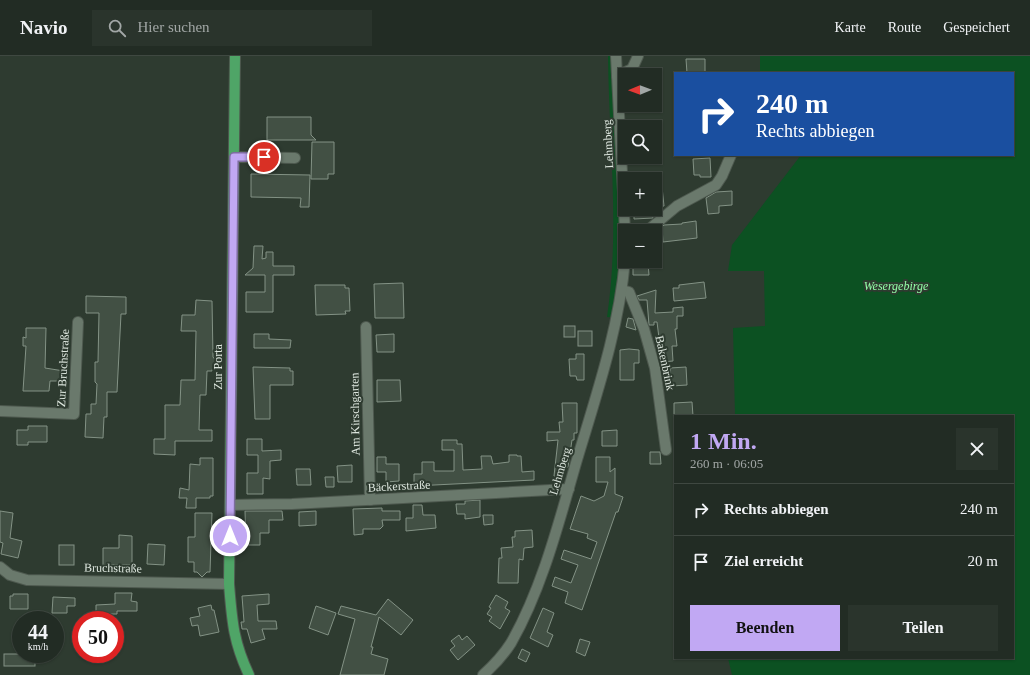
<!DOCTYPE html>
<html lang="de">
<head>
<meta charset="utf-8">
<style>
	:root { --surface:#222c24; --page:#2a342c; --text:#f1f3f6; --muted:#a2a7a6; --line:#3f4841; --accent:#c1a8f3 }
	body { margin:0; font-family:Georgia,serif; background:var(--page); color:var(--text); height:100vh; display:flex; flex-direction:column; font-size:15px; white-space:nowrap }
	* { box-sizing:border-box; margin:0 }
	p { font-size:13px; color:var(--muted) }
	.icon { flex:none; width:22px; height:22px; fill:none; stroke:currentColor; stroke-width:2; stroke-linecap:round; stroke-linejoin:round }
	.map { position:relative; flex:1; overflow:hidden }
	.side { position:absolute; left:674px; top:359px; width:340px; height:244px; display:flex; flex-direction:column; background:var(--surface); border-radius:0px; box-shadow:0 1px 3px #0004,0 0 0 1px var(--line) }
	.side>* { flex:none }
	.top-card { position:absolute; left:674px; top:16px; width:340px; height:84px; border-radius:0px; box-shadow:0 1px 3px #0004,0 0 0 1px var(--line); background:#1a4fa0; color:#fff; overflow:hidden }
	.needle { width:26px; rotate:269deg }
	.tools { position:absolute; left:618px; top:12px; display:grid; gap:8px }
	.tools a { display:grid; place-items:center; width:44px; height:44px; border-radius:0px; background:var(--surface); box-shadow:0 1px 3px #0004,0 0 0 1px var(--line); font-size:20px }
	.speed { position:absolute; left:12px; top:555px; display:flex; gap:8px; font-size:20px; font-weight:700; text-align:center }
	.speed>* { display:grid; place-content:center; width:52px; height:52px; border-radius:50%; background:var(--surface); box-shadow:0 1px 3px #0004,0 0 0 1px var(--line); line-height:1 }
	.speed small { font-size:10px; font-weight:400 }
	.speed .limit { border:6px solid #d22; background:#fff; color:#111 }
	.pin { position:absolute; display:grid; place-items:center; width:34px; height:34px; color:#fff; margin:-17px; border:2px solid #fff; border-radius:50%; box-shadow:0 1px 4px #0007 }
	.me { position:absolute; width:44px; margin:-22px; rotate:0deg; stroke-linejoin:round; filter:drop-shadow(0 0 3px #0008) }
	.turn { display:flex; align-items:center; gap:14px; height:84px; padding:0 16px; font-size:18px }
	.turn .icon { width:52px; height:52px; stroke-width:2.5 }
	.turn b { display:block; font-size:28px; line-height:34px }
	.round { display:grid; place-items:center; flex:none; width:42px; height:42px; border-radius:0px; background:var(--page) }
	.overview { display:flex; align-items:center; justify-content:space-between; height:68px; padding:0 16px }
	h1 { font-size:24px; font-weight:700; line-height:30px; color:var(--accent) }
	.action { display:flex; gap:8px; margin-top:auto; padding:8px 16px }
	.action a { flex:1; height:46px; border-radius:0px; background:var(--accent); color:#111; font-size:16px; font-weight:700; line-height:46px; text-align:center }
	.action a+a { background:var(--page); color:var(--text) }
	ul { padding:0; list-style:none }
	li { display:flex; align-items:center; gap:12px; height:52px; padding:0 16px; border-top:1px solid var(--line) }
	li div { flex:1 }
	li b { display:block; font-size:15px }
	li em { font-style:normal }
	header { display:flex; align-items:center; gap:24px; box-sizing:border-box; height:56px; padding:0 20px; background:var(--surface); border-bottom:1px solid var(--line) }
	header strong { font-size:19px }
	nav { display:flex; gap:22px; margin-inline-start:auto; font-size:14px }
	.search { width:280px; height:36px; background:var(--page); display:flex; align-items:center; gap:10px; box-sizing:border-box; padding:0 14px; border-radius:0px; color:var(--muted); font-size:15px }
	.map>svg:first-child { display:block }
	.green { fill:#0c5122 }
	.building { fill:#425044; stroke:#839285 }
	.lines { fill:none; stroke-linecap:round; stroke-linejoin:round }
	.minor-casing { stroke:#4e594f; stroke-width:12 }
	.major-casing { stroke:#4e594f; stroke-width:12 }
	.minor { stroke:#6a796c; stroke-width:10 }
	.major { stroke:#4fa567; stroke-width:10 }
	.route-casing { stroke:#7d6d9e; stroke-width:10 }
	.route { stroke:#c1a8f3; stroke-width:7 }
	.labels { text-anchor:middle; stroke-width:4; stroke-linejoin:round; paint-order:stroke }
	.street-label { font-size:12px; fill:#dde6de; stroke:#2e3b30 }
	.park-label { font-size:12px; font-style:italic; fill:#93fda7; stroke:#2e3b30 }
</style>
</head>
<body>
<header>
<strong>Navio</strong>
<div class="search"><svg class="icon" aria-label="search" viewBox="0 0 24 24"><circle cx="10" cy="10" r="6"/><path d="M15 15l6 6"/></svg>Hier suchen</div>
<nav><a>Karte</a><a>Route</a><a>Gespeichert</a></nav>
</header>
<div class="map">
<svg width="1030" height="619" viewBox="0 0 1030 619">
	<rect width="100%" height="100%" fill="#2e3b30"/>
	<g class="green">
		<path d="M608,0H621L625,205L617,262L607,261C620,174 609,87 608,0Z"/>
		<path d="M760,0H1030V619H732L728,602H1013V360H735L733,272L765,270L764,215H728L732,189L801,99H1013V17H760Z"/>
	</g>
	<g class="building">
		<path d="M686,3H705V17H687Z"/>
		<path d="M267,61H311V79L316,84H267Z"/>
		<path d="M312,86H334V118H328V123H311Z"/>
		<path d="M710,102L711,121H700V119H694L693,103Z"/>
		<path d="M251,118L310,119L309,151H300L301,142L251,141Z"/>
		<path d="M661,121L664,150L655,151V122Z"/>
		<path d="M732,135V149L719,150V157L708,158L706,142L716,136Z"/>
		<path d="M634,153H652L653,162L634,163Z"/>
		<path d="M696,165L697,182L663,186L662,171L664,169L682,168V167Z"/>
		<path d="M254,190H263L262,203L266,202V196H273V210H294V219H273V256H246V236H265V219H245L253,212Z"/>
		<path d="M633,207H648L649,219H633Z"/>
		<path d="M704,226L706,242L674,245L673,232H679V229Z"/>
		<path d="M403,227L404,262H375L374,228Z"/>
		<path d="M315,229H345V232H349L350,255H345L346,258L316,259Z"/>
		<path d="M656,234L655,257L673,256V252L683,251V260H677V273H675L677,290H672L673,305L662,306L657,266H654V269H649L647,244H639L637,240Z"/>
		<path d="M86,240L126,241V258H121L117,336H107V361H104L103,382L85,381L86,358H91V348H96L97,328L95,326V306H98L99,257H86Z"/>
		<path d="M196,244L212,245L213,301L217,306L213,310L212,315H207L206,339H200L199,374H212V385H175V399L154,398V383H165V349H180L181,324H195L196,275H181L182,259H195Z"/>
		<path d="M628,262L633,263L636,274L626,271Z"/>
		<rect x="564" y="270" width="11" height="11"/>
		<path d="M26,272H46L45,312L64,315V325H50L49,335H23L26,290H23V281L26,282Z"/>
		<rect x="578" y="275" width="14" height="15"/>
		<path d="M254,278H269V283L291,284L290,292H254Z"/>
		<path d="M394,278V296H377L376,279Z"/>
		<path d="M629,293L639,294V307H634V324H620V294Z"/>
		<path d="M576,298H584V324H577L576,320H570L569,303H576Z"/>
		<path d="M253,311L290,312V315H293V329H270V363H255Z"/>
		<path d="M686,311L687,329L671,330L670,312Z"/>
		<path d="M377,324H400L401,345L377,346Z"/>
		<path d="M692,346L693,360H674V347Z"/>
		<path d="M562,347H577V377H574V384H572L568,411H565L563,422L554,420L558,384L547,385V376H560L559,366H563Z"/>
		<path d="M28,370H47V386H28V389H17V374H28Z"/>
		<path d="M617,374V390H602V375Z"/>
		<path d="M247,383H262V395L281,394V404L270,405V423L263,422V438H247V417H258V399H247Z"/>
		<path d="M442,384H457V388H462L463,414L482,413L481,400H491L493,408L509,406V399H517V400H521L522,416L534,415V424L414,430V418H422V406H434V415H454V394H442Z"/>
		<path d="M650,396H660L661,408H650Z"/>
		<path d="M377,401H386V408H399V425L386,426V416H377Z"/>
		<path d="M596,401H610V416L615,412V438L623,441L618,456H616L582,554L565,547L568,536L552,530L555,521L571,527L578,509L561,503L564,494L591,503L597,486L587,482L588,478L570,473L581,440L594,445L604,440L608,426H596Z"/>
		<path d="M200,402H213V440H210V442H196V452H186L187,442H179L180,432L189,434L190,408L200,409Z"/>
		<path d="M352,409V426H338L337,410Z"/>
		<path d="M296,413H310L311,429H297Z"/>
		<path d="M325,421H334V431H326Z"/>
		<path d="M480,444V461L465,463V458H457L456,448H465V445Z"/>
		<path d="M413,449H422L423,459H435L436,472L406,475V462H413Z"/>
		<path d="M382,452V455H400V464H382L383,470L380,473H363V478L354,479L353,453Z"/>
		<path d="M0,455L13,457L10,482L22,485L18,502L1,498L3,487L0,486Z"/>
		<path d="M245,455H282L283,464H269V477H260V489H246Z"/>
		<path d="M316,455V469L299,470V456Z"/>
		<path d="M195,457H212L210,516H207L202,521L197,516H194V506H188V481H195Z"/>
		<path d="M483,459H493V468L484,469Z"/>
		<path d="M532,474L533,491L524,492L523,504L519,503L518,527H498L499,502H502L501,492L513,491L512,481H515V475Z"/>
		<path d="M119,479L132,480V509H103V492H119Z"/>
		<path d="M148,488L165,489L164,509L147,508Z"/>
		<rect x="59" y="489" width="15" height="20"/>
		<path d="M115,537H132L131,545L137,546V555H117V558H108V563H96V549L115,548Z"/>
		<path d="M13,538H28V553H10V540H13Z"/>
		<path d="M269,538V548L257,549L258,565H276L277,573H262L265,583L251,587L247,573H242L241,566H244L242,540Z"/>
		<path d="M496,539L508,546L505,552L510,555L500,573L489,565L492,561L487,558L491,552L489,551Z"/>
		<path d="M53,541L75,542V550H67V557H52Z"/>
		<path d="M388,543L413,564L401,579L379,561L371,591H373L371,598L388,603L384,619H340L355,563L338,558L341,550L376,559Z"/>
		<path d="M211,549L212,554H214L219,576L200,580L198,569L192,570L190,562L200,560L198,552Z"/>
		<path d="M316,550L336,557L328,579L309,572Z"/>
		<path d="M543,552L554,557L547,576L553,579L548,591L530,582Z"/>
		<path d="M459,579L462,584L467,580L475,589L458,604L450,594L455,590L451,585Z"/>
		<path d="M580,583L590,586L585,600L576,596Z"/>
		<path d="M522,593L530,597L526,606L518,602Z"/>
		<rect x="4" y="598" width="31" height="12"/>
	</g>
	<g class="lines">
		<g class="minor-casing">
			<g id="minor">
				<path d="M616,0L625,175"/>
				<path d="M617,20L632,13L638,0"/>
				<path d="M234,101L295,102"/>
				<path d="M647,175L677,150L716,129L722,120L731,99"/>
				<path d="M622,234L629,236L644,273L655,312L666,394"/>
				<path d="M366,271L370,444"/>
				<path d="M0,355L74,358L78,266"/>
				<path d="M230,449L292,448L569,433"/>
				<path d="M0,511L10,519L27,524L229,528"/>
				<path d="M483,619C493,610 504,598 511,587C542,533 559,466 576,407C596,340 619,273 625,204"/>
			</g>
		</g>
		<g class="major-casing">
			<path id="major" d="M235,0L229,528C232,564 233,585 249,619"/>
		</g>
		<use href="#minor" class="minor"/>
		<use href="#major" class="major"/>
	</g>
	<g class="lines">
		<g class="route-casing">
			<path id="route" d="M230,480L234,101H264"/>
		</g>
		<use href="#route" class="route"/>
	</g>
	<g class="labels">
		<g class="street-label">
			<text transform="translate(608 88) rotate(-93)" y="4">Lehmberg</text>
			<text transform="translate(665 307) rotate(78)" y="4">Bakenbrink</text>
			<text transform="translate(218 311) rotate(-90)" y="4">Zur Porta</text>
			<text transform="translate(63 312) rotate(-87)" y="4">Zur Bruchstraße</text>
			<text transform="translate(355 358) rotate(-91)" y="4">Am Kirschgarten</text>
			<text transform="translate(560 415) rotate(-73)" y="4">Lehmberg</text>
			<text transform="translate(399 430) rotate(-3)" y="4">Bäckerstraße</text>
			<text transform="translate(113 512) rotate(1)" y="4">Bruchstraße</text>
		</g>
		<g class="park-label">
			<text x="896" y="234">Wesergebirge</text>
		</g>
	</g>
</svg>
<div class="tools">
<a><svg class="needle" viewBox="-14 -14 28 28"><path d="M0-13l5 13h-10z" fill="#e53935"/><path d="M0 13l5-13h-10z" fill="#a2a7a6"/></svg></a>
<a><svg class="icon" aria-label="search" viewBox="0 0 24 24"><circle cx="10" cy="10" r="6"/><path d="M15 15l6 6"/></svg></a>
<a>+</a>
<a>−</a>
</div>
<div class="speed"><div>44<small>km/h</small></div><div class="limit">50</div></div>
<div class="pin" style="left:264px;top:101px;background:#d93025"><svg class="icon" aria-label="arrive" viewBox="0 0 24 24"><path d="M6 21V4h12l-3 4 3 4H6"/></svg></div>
<svg class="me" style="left:230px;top:480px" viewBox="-20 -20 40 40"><circle r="17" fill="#c1a8f3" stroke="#fff" stroke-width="3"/><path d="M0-11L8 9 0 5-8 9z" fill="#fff"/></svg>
<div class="top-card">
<div class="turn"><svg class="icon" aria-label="right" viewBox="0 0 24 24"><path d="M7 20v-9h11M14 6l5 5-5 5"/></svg><div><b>240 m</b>Rechts abbiegen</div></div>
</div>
<section class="side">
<div class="overview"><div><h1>1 Min.</h1><p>260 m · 06:05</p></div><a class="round"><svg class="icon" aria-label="close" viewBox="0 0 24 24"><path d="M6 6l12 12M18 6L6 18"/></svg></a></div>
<ul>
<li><svg class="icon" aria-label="right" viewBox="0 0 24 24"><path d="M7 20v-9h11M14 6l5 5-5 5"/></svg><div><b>Rechts abbiegen</b></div><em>240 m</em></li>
<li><svg class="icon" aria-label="arrive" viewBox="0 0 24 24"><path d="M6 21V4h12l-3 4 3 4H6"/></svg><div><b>Ziel erreicht</b></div><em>20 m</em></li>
</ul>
<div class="action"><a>Beenden</a><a>Teilen</a></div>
</section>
</div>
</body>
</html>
